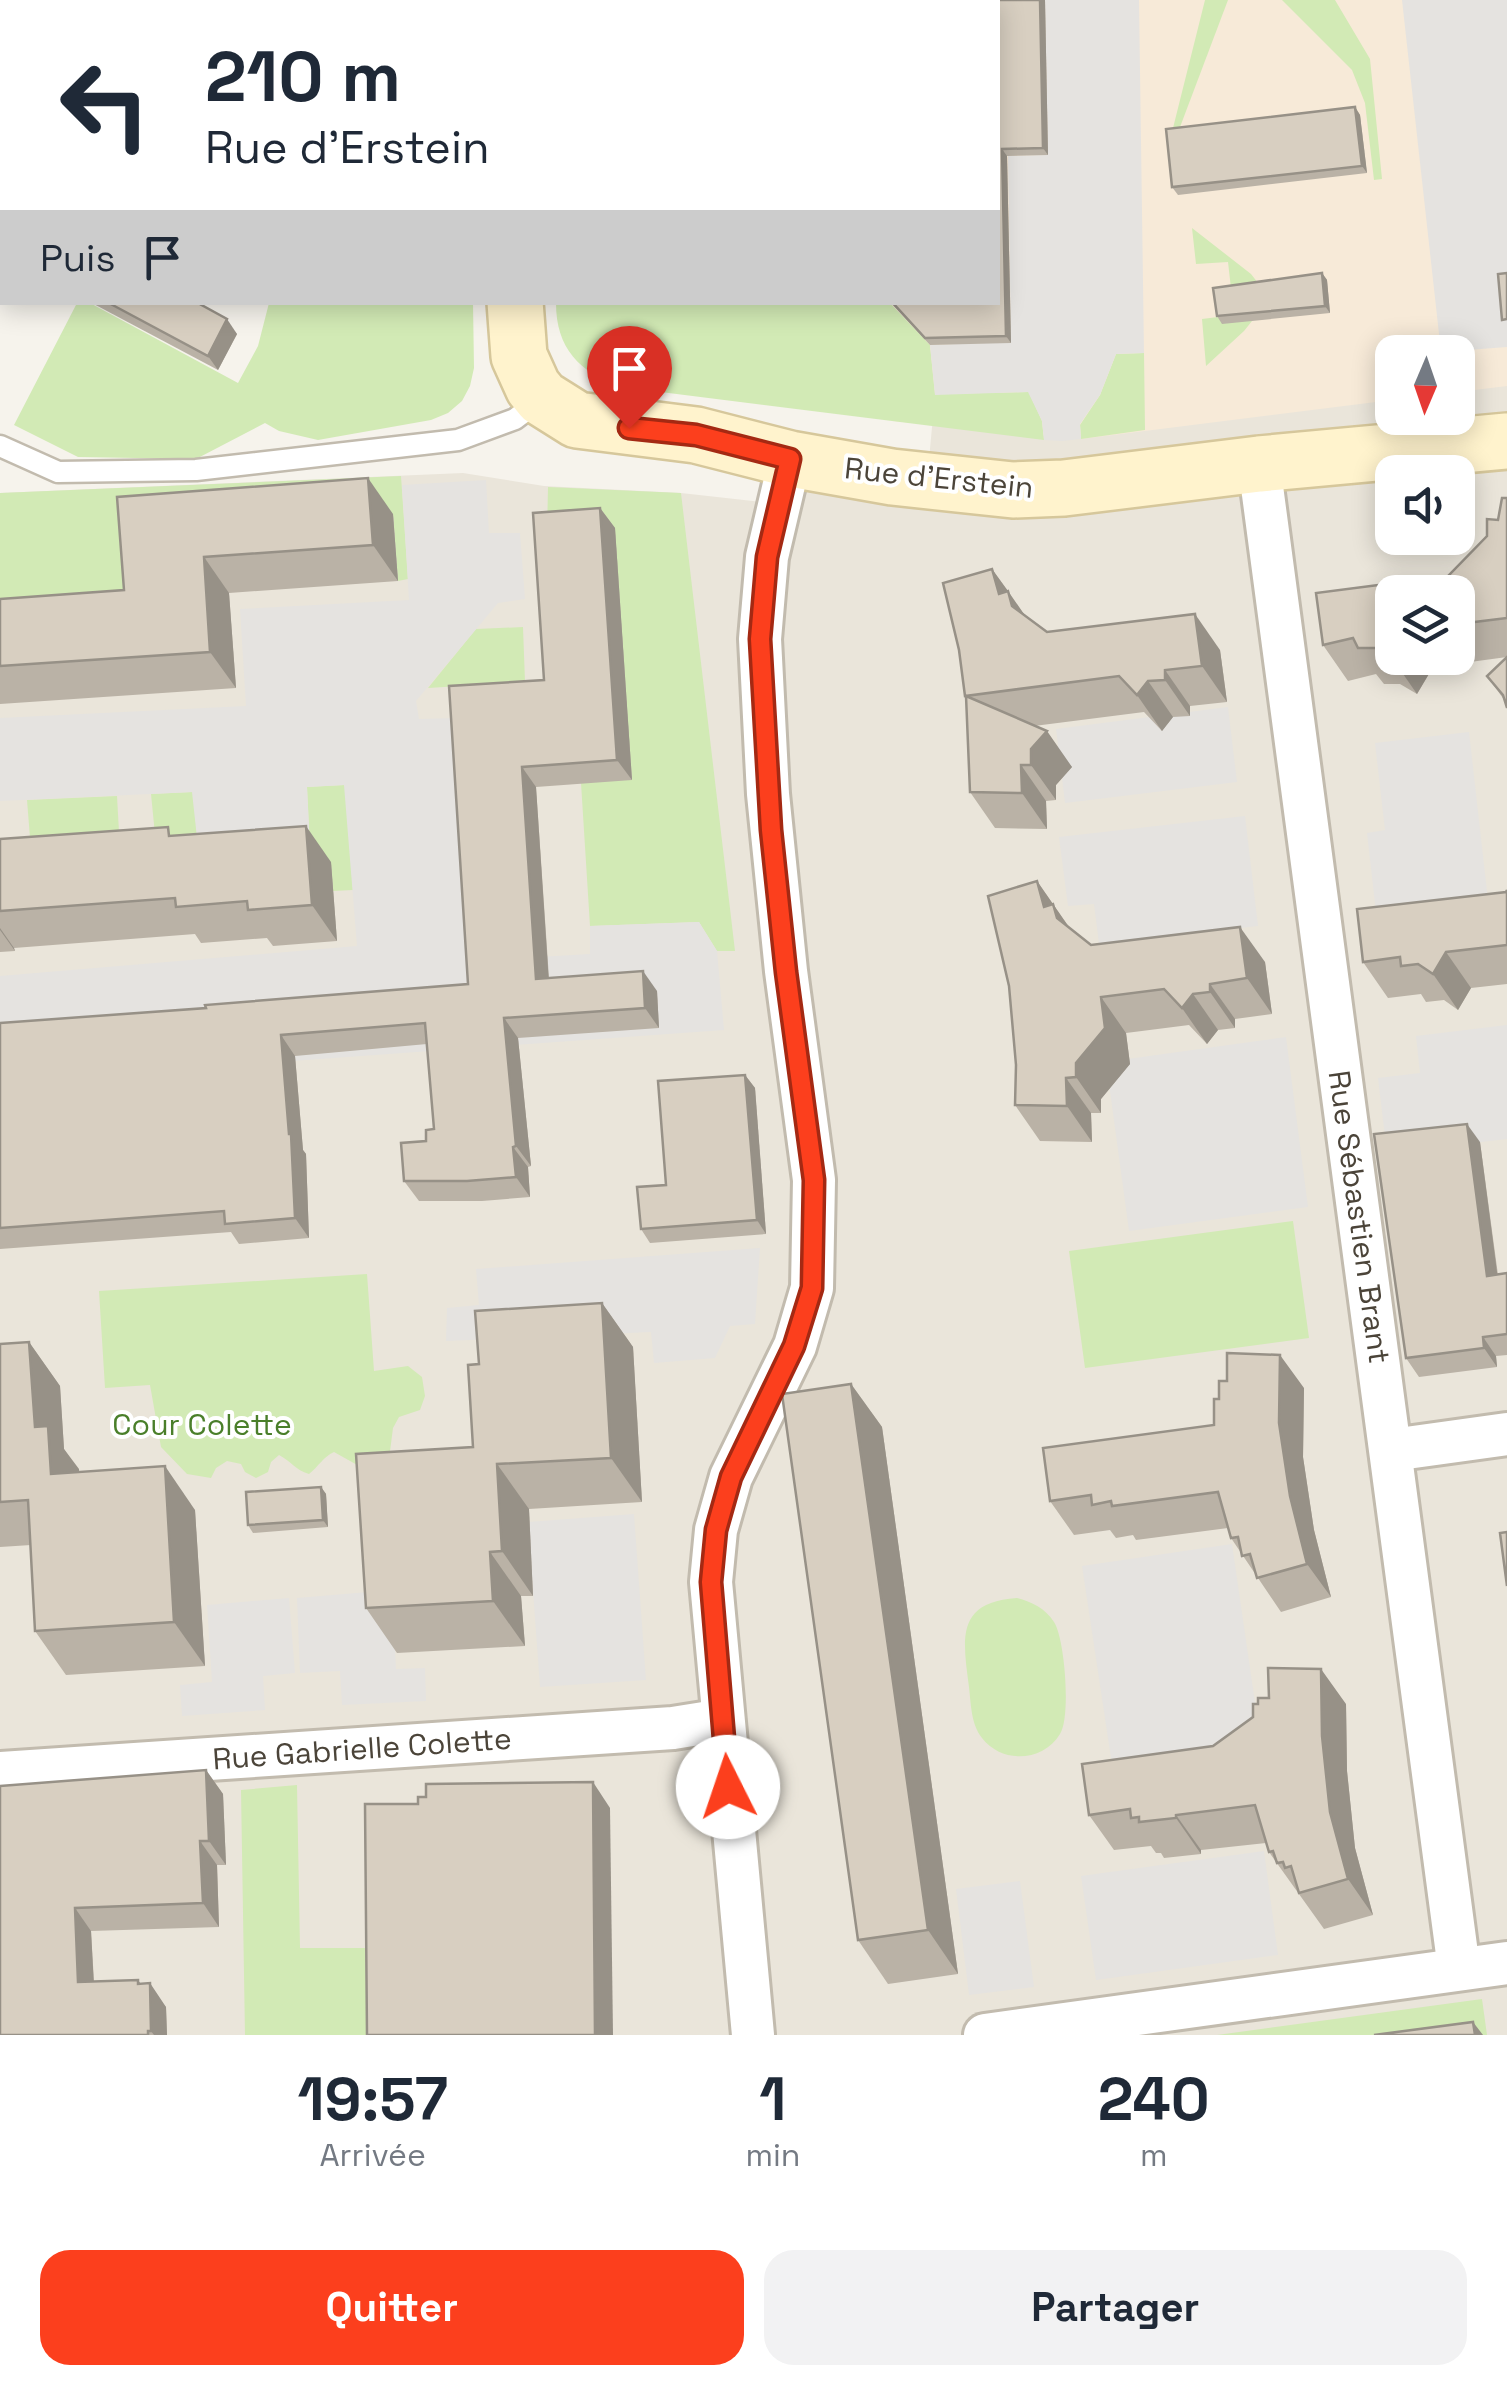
<!DOCTYPE html>
<html lang="fr">
<head>
<meta charset="utf-8">
<style>
	:root { --surface:#fff; --page:#f2f2f3; --text:#1f2937; --muted:#747a83; --accent:#fc3f1d }
	body { margin:0; font-family:"Space Grotesk",sans-serif; background:var(--page); color:var(--text); height:100vh; display:flex; flex-direction:column; font-size:38px; white-space:nowrap }
	* { box-sizing:border-box; margin:0 }
	p { font-size:32px; color:var(--muted) }
	.icon { flex:none; width:55px; height:55px; fill:none; stroke:currentColor; stroke-width:2; stroke-linecap:round; stroke-linejoin:round }
	.map { position:relative; height:2035px; overflow:hidden }
	.details { display:flex; flex-direction:column; background:var(--surface); flex:1 }
	.details>* { flex:none }
	.top-card { position:absolute; left:0px; top:0px; width:1000px; height:305px; box-shadow:0 5px 25px #0003; background:#fff; color:var(--text); overflow:hidden }
	.needle { width:65px; rotate:182deg }
	.tools { position:absolute; left:1375px; top:335px; display:grid; gap:20px }
	.tools a { display:grid; place-items:center; width:100px; height:100px; border-radius:20px; background:var(--surface); box-shadow:0 5px 25px #0003; font-size:50px }
	.pin { position:absolute; display:grid; place-items:center; width:85px; height:85px; color:#fff; margin:-102px -42px; border-radius:50% 50% 50% 0; rotate:-45deg; box-shadow:0 0 10px #0007 }
	.pin .icon { rotate:45deg }
	.me { position:absolute; width:110px; margin:-55px; rotate:356deg; stroke-linejoin:round; filter:drop-shadow(0 0 8px #0008) }
	.turn { display:flex; align-items:center; gap:35px; height:210px; padding:0 40px; font-size:45px }
	.turn .icon { width:130px; height:130px; stroke-width:2.5 }
	.turn b { display:block; font-size:70px; line-height:85px }
	.then { display:flex; align-items:center; height:95px; padding:0 40px; background:#0003; gap:20px; font-size:38px }
	.eta { display:flex; justify-content:space-evenly; align-items:center; height:170px; text-align:center }
	.eta b { font-size:60px; font-weight:600; line-height:70px }
	.cta { display:flex; gap:20px; margin-top:auto; padding:20px 40px }
	.cta a { flex:1; height:115px; border-radius:30px; background:var(--accent); color:#fff; font-size:40px; font-weight:600; line-height:115px; text-align:center }
	.cta a+a { background:var(--page); color:var(--text) }
	.map>svg:first-child { display:block }
	.residential { fill:#eae5da; fill-rule:evenodd }
	.commercial { fill:#f7ead8 }
	.green { fill:#d2eab5 }
	.parking { fill:#e5e3e0 }
	.lines { fill:none; stroke-linecap:round; stroke-linejoin:round }
	.lane-casing { stroke:#c2bbae; stroke-width:25 }
	.street-casing { stroke:#c2bbae; stroke-width:48 }
	.secondary-casing { stroke:#d6c79b; stroke-width:60 }
	.lane { stroke:#fff; stroke-width:20 }
	.street { stroke:#fff; stroke-width:42 }
	.secondary { stroke:#fff3cd; stroke-width:55 }
	.wall { fill:#bab2a6; fill-rule:evenodd }
	.shaded-wall { fill:#979187 }
	.building { fill:#d8cfc1; stroke:#979187; stroke-width:2.5 }
	.route-casing { stroke:#a42913; stroke-width:25 }
	.route { stroke:#fc3f1d; stroke-width:18 }
	.labels { text-anchor:middle; stroke-width:8; stroke-linejoin:round; paint-order:stroke }
	.street-label { font-size:30px; fill:#4b4439; stroke:#fff }
	.park-label { font-size:30px; fill:#4a7f2a; stroke:#fff }
</style>
</head>
<body>
<div class="map">
<svg width="1507" height="2035" viewBox="0 0 1507 2035">
	<rect width="100%" height="100%" fill="#f6f3ec"/>
	<path class="residential" d="M1507,0V2035H0V493L463,473L544,486L681,493L779,504L790,459L927,481L935,395L998,302V2ZM1392,352H1458V418H1392ZM1392,472H1458V538H1392ZM1392,592H1458V658H1392Z"/>
	<path class="commercial" d="M808,0H1507V386L1458,392V352H1392V400L1081,439L893,421L849,303L998,302V2H808Z"/>
	<g class="green">
		<path d="M549,0H840L549,2Z"/>
		<path d="M1205,0H1228L1177,135L1171,136Z"/>
		<path d="M1282,0H1335L1370,59L1382,179L1374,180L1365,103L1352,70Z"/>
		<path d="M1192,228L1251,274L1258,283L1260,311L1244,331L1206,366L1202,319L1234,315L1228,262L1196,264Z"/>
		<path d="M77,303H90L238,383L258,346L269,303H473L474,368L470,386L462,401L448,413L431,420L318,440L279,431L265,423L196,459L78,457L14,425Z"/>
		<path d="M556,303H890L930,345L935,394L1029,392L1042,421L1044,440L621,387C579,372 556,348 556,303Z"/>
		<path d="M1144,353L1145,430L1081,439L1080,425L1100,395L1116,354Z"/>
		<path d="M401,476L408,579L398,581L393,514L147,599L0,637V493Z"/>
		<path d="M548,487L681,493L735,951H717L699,922L590,926L581,783L547,533Z"/>
		<path d="M523,627L525,682L428,688L476,629Z"/>
		<path d="M345,785L353,890L333,891L310,848L307,787Z"/>
		<path d="M193,792L199,855L158,865L151,794Z"/>
		<path d="M117,796L121,868L33,875L27,800Z"/>
		<path d="M1293,1221L1309,1338L1085,1368L1069,1251Z"/>
		<path d="M367,1274L374,1371L408,1366L422,1377L425,1396L420,1410L399,1417L393,1428L389,1459L368,1471L334,1452C323,1457 319,1466 309,1474C295,1470 291,1461 279,1455L271,1462L268,1472L256,1478L245,1472L241,1464L227,1461L216,1468L211,1478L187,1474L161,1447L150,1385L105,1388L99,1291Z"/>
		<path d="M1017,1598C1032,1602 1045,1608 1054,1622C1065,1639 1071,1717 1060,1734C1043,1762 1002,1764 982,1738C971,1724 971,1704 969,1687C963,1640 955,1602 1017,1598Z"/>
		<path d="M297,1785L300,1948H368L367,2035H245L241,1790Z"/>
		<path d="M1482,1999L1487,2035H1217Z"/>
	</g>
	<g class="parking">
		<path d="M1045,0H1139L1144,353L1116,354L1100,395L1080,424L1081,439L1062,441L1044,440L1042,421L1028,392L935,395L930,345L1011,342L1008,156L1048,155Z"/>
		<path d="M1402,0H1507V347L1441,352Z"/>
		<path d="M486,480L489,533H520L525,599L498,603L416,701L419,719L455,718L470,961L590,954V926L699,922L717,951L724,1030L0,1082V976L357,946L344,785L307,787L310,848L199,856L192,792L0,801V718L246,706L240,609L409,600L402,485Z"/>
		<path d="M1228,707L1237,782L1065,803L1056,729Z"/>
		<path d="M1469,732L1491,927L1379,939L1367,833L1385,830L1375,743Z"/>
		<path d="M1245,816L1258,926L1099,944L1094,904L1068,906L1059,837Z"/>
		<path d="M1507,1025V1139L1387,1153L1378,1078L1420,1073L1416,1036Z"/>
		<path d="M1286,1037L1308,1207L1129,1231L1106,1062Z"/>
		<path d="M760,1248L755,1324L730,1326L715,1358L654,1363L651,1332L446,1341L447,1308L479,1305L476,1269Z"/>
		<path d="M634,1514L646,1680L540,1687L528,1522Z"/>
		<path d="M1232,1544L1260,1737L1114,1778L1082,1566Z"/>
		<path d="M392,1590L396,1669L425,1668L426,1701L342,1705L340,1671L300,1673L297,1598Z"/>
		<path d="M289,1598L295,1673L263,1676L265,1710L182,1716L180,1685L212,1682L207,1605Z"/>
		<path d="M1264,1851L1278,1955L1096,1980L1081,1876Z"/>
		<path d="M1020,1881L1034,1987L969,1995L956,1889Z"/>
	</g>
	<g class="lines">
		<g class="lane-casing">
			<g id="lane">
				<path d="M93,2L94,0"/>
				<path d="M0,183L2,178"/>
				<path d="M0,446L58,472L196,470L458,440L515,419L540,400"/>
			</g>
		</g>
		<g class="street-casing">
			<g id="street">
				<path d="M1259,464L1459,1969"/>
				<path d="M1392,1450L1507,1434"/>
				<path d="M0,1773L673,1728L723,1720"/>
				<path d="M753,2035L711,1582L716,1530L731,1477L795,1346L812,1288L814,1180L786,971L768,794L760,639L767,557L790,459"/>
				<path d="M985,2035L1507,1963"/>
			</g>
		</g>
		<g class="secondary-casing">
			<g id="secondary">
				<path d="M508,0V2"/>
				<path d="M515,302L519,356L533,387L542,398L577,420L696,435L790,459L892,477L1013,490L1064,488L1259,464L1507,441"/>
			</g>
		</g>
		<use href="#lane" class="lane"/>
		<use href="#street" class="street"/>
		<use href="#secondary" class="secondary"/>
	</g>
	<g class="wall">
		<path d="M1045,0L1048,155L1007,156L1011,343L930,345L890,302H998V2Z"/>
		<path d="M1355,107L1360,115L1367,173L1178,195L1172,187Z"/>
		<path d="M1322,273L1327,280L1330,313L1222,324L1217,316Z"/>
		<path d="M90,302H196L237,334L218,370Z"/>
		<path d="M117,497L393,514L398,581L229,593L236,688L0,704V599L124,590Z"/>
		<path d="M1502,498H1507V708L1505,701L1487,676L1507,657L1433,667L1417,694L1400,684H1384L1376,674L1348,681L1323,645L1316,593L1448,576L1487,536V519L1498,520ZM1392,592H1458V658H1392Z"/>
		<path d="M600,508L615,528L632,780L536,787L549,978L657,991L659,1028L518,1038L531,1166L528,1167L530,1197L482,1201H419L404,1181L434,1129L427,1044L295,1056L303,1150L306,1154L309,1238L239,1244L231,1232L0,1249V1023L206,1008L468,984L544,680Z"/>
		<path d="M992,569L1025,616L1047,632L1220,650L1227,702L1190,706V716L1173,717L1162,731L1144,712L1034,726L1072,767L1056,785V800L1046,801L1047,829L995,828L970,792L966,696Z"/>
		<path d="M174,835L331,862L337,941L273,946L267,938L201,943L195,934L14,948L15,951L0,952V839Z"/>
		<path d="M1037,881L1070,929L1091,945L1265,962L1272,1014L1235,1019V1028L1218,1030L1207,1044L1189,1025L1126,1033L1130,1064L1101,1099V1113H1091L1092,1142L1040,1141L1015,1105Z"/>
		<path d="M1507,890V984L1471,988L1458,1010L1444,1000L1426,1002L1421,994L1388,998L1363,962Z"/>
		<path d="M745,1075L755,1088L766,1234L650,1243L641,1229L666,1185Z"/>
		<path d="M1480,1142L1498,1275L1507,1273V1355L1496,1356L1497,1367L1419,1377L1406,1358Z"/>
		<path d="M602,1303L633,1347L642,1502L529,1509L533,1596H521L525,1646L397,1653L366,1608L473,1447L479,1364Z"/>
		<path d="M29,1342L60,1386L64,1449L79,1472L195,1510L205,1666L66,1675L35,1631L31,1545L0,1547V1344Z"/>
		<path d="M851,1384L882,1427L958,1974L888,1984L858,1940Z"/>
		<path d="M1304,1388L1303,1457L1314,1530L1331,1597L1281,1612L1231,1538L1228,1528L1136,1540L1133,1535L1116,1538L1110,1530L1074,1535L1050,1501L1214,1425Z"/>
		<path d="M321,1487L326,1494L328,1527L253,1533L248,1525Z"/>
		<path d="M1346,1704L1347,1771L1355,1848L1373,1915L1324,1929L1269,1852L1266,1843L1201,1850V1854L1164,1858L1161,1853H1156L1151,1846L1114,1850L1089,1815L1213,1746Z"/>
		<path d="M206,1770L223,1794L226,1865H217L219,1927L91,1931L94,1982L140,1984L166,2007L167,2035H0V1786Z"/>
	</g>
	<g class="shaded-wall">
		<path d="M257,0H281L280,2H255Z"/>
		<path d="M1040,0H1045L1048,155L1043,148Z"/>
		<path d="M1355,107L1360,115L1367,173L1362,166Z"/>
		<path d="M1002,149L1007,156L1011,343L1006,336Z"/>
		<path d="M1322,273L1327,280L1330,313L1325,306Z"/>
		<path d="M227,319L237,334L218,370L208,356Z"/>
		<path d="M368,478L393,514L398,581L373,545Z"/>
		<path d="M600,508L615,528L632,780L617,760Z"/>
		<path d="M204,557L229,593L236,688L210,652Z"/>
		<path d="M992,569L1008,591L1033,627L999,594Z"/>
		<path d="M1195,614L1220,650L1227,702L1202,666Z"/>
		<path d="M1392,658H1426L1433,667L1417,694Z"/>
		<path d="M1165,670L1190,706V716L1165,680Z"/>
		<path d="M1148,681L1173,717L1162,731L1137,695Z"/>
		<path d="M1047,731L1072,767L1056,785V800L1031,765V749Z"/>
		<path d="M1021,765L1046,801L1047,829L1022,793Z"/>
		<path d="M522,767L536,787L550,999L536,979Z"/>
		<path d="M306,826L331,862L337,941L312,905Z"/>
		<path d="M1037,881L1078,940L1044,907Z"/>
		<path d="M1240,927L1265,962L1272,1014L1247,978Z"/>
		<path d="M0,928L14,948L15,951L0,930Z"/>
		<path d="M1446,952L1471,988L1458,1010L1433,974Z"/>
		<path d="M643,971L657,991L659,1028L645,1008Z"/>
		<path d="M1210,984L1235,1019V1028L1210,992Z"/>
		<path d="M1193,994L1218,1030L1207,1044L1182,1008Z"/>
		<path d="M1101,997L1126,1033L1130,1064L1101,1099V1113L1076,1077V1063Z"/>
		<path d="M504,1018L518,1038L531,1166L516,1146Z"/>
		<path d="M281,1035L295,1056L303,1150L306,1154L309,1238L295,1218Z"/>
		<path d="M745,1075L755,1088L766,1234L757,1220Z"/>
		<path d="M1066,1078L1091,1113L1092,1142L1067,1106Z"/>
		<path d="M1467,1124L1480,1142L1500,1295L1487,1276Z"/>
		<path d="M513,1147L528,1167L530,1197L516,1177Z"/>
		<path d="M602,1303L633,1347L642,1502L611,1458Z"/>
		<path d="M1483,1337L1496,1356L1497,1367L1484,1348Z"/>
		<path d="M29,1342L60,1386L64,1449L79,1469L81,1517L51,1474L35,1427Z"/>
		<path d="M1280,1355L1304,1388L1303,1457L1314,1530L1331,1597L1307,1564L1290,1496L1279,1423Z"/>
		<path d="M851,1384L882,1427L958,1974L928,1930Z"/>
		<path d="M497,1464L529,1509L533,1596L502,1551Z"/>
		<path d="M165,1466L195,1510L205,1666L174,1622Z"/>
		<path d="M321,1487L326,1494L328,1527L323,1520Z"/>
		<path d="M490,1552L521,1596L525,1646L493,1601Z"/>
		<path d="M1321,1669L1346,1704L1347,1771L1355,1848L1373,1915L1348,1879L1330,1812L1322,1736Z"/>
		<path d="M206,1770L223,1794L226,1865L209,1841Z"/>
		<path d="M593,1782L610,1808L613,2035H595Z"/>
		<path d="M1176,1815L1201,1850V1854L1176,1818Z"/>
		<path d="M200,1841L217,1865L219,1927L203,1903Z"/>
		<path d="M75,1908L91,1931L95,2006L78,1982Z"/>
		<path d="M138,1980L150,1998V1983L166,2007L167,2035H154L151,2031Z"/>
		<path d="M1473,2022L1483,2035H1475Z"/>
	</g>
	<g class="building">
		<path d="M106,0H257L255,2H105Z"/>
		<path d="M833,0H1040L1043,148L1002,149L1006,336L925,338L892,302H998V2H833Z"/>
		<path d="M1355,107L1362,166L1172,187L1166,129Z"/>
		<path d="M1322,273L1325,306L1217,316L1213,288Z"/>
		<path d="M1507,273V319L1502,320L1498,274Z"/>
		<path d="M107,302H196L227,319L208,356Z"/>
		<path d="M368,478L373,545L204,557L210,652L0,666V599L124,590L117,497Z"/>
		<path d="M1502,498H1507V618L1458,624V592H1392V658L1375,648H1358L1353,638L1323,645L1316,593L1448,576L1487,536V519L1498,520Z"/>
		<path d="M600,508L617,760L522,767L536,979L643,971L645,1008L504,1018L516,1146L513,1147L516,1177L467,1181H404L401,1143L426,1141V1130L434,1129L425,1023L281,1035L289,1134H291L295,1218L225,1224L224,1211L0,1228V1023L206,1008L205,1005L468,984L449,686L544,680L533,513Z"/>
		<path d="M992,569L999,594L1008,591L1012,606L1047,632L1195,614L1202,666L1165,670V680L1148,681L1137,695L1119,676L965,696L959,650L943,583Z"/>
		<path d="M1507,657V708L1503,695L1487,676Z"/>
		<path d="M966,696L1047,731L1031,749V765H1021L1022,793L970,792Z"/>
		<path d="M306,826L312,905L248,910L247,901L176,907L175,898L0,911V839L168,827L169,836Z"/>
		<path d="M1037,881L1044,907L1053,904L1057,918L1091,945L1240,927L1247,978L1210,984V992L1193,994L1182,1008L1164,989L1101,997L1105,1028L1076,1063V1077L1066,1078L1067,1106L1015,1105L1016,1065L1009,986L988,896Z"/>
		<path d="M1507,890V945L1446,952L1433,974L1418,964L1401,966L1400,957L1363,962L1357,909L1506,892Z"/>
		<path d="M745,1075L757,1220L641,1229L637,1187L666,1185L658,1081Z"/>
		<path d="M1467,1124L1487,1276L1507,1273V1334L1483,1337L1484,1348L1406,1358L1374,1134Z"/>
		<path d="M602,1303L611,1458L497,1464L502,1551L490,1552L493,1601L366,1608L356,1454L473,1447L468,1365L479,1364L475,1311Z"/>
		<path d="M29,1342L35,1427L48,1426L51,1474L165,1466L174,1622L35,1631L28,1500L0,1502V1344Z"/>
		<path d="M1227,1353L1280,1355L1279,1423L1290,1496L1307,1564L1257,1578L1250,1554L1242,1556L1238,1537L1231,1538L1218,1492L1112,1506L1111,1501L1092,1505L1091,1495L1050,1501L1043,1448L1214,1425V1399H1219V1381H1227Z"/>
		<path d="M851,1384L928,1930L858,1940L782,1394Z"/>
		<path d="M321,1487L323,1520L248,1525L246,1492Z"/>
		<path d="M1507,1532V1586L1500,1533Z"/>
		<path d="M1268,1668L1321,1669L1322,1736L1330,1812L1348,1879L1299,1893L1291,1866L1285,1868L1283,1862L1277,1863L1273,1851L1269,1852L1255,1805L1176,1815V1818L1139,1822V1817L1131,1818L1130,1809L1089,1815L1082,1764L1213,1746L1253,1717V1704H1258V1698H1269Z"/>
		<path d="M206,1770L209,1841H200L203,1903L75,1908L78,1982L138,1980V1984L150,1983L151,2031H148V2035H0V1786Z"/>
		<path d="M593,1782L595,2035H367L365,1804H418V1797H426V1784Z"/>
		<path d="M1473,2022L1475,2035H1374Z"/>
	</g>
	<g class="lines">
		<g class="route-casing">
			<path id="route" d="M629,428L696,435L790,459L767,557L760,639L771,830L786,972L814,1180L812,1288L794,1346L731,1477L716,1530L711,1582L728,1787"/>
		</g>
		<use href="#route" class="route"/>
	</g>
	<g class="labels">
		<g class="street-label">
			<text transform="translate(939 478) rotate(6)" y="10">Rue d'Erstein</text>
			<text transform="translate(1359 1217) rotate(82)" y="10">Rue Sébastien Brant</text>
			<text transform="translate(362 1749) rotate(-4)" y="10">Rue Gabrielle Colette</text>
		</g>
		<g class="park-label">
			<text x="202" y="1435">Cour Colette</text>
		</g>
	</g>
</svg>
<div class="tools">
<a><svg class="needle" viewBox="-14 -14 28 28"><path d="M0-13l5 13h-10z" fill="#e53935"/><path d="M0 13l5-13h-10z" fill="#747a83"/></svg></a>
<a><svg class="icon" aria-label="sound" viewBox="0 0 24 24"><path d="M4 9h4l5-4v14l-5-4H4zM17 9q2 3 0 6"/></svg></a>
<a><svg class="icon" aria-label="layers" viewBox="0 0 24 24"><path d="M12 4l9 5-9 5-9-5zM3 14l9 5 9-5"/></svg></a>
</div>
<div class="pin" style="left:629px;top:428px;background:#d93025"><svg class="icon" aria-label="arrive" viewBox="0 0 24 24"><path d="M6 21V4h12l-3 4 3 4H6"/></svg></div>
<svg class="me" style="left:728px;top:1787px" viewBox="-20 -20 40 40"><circle r="19" fill="#fff"/><path d="M0-13L10 11 0 6-10 11z" fill="#fc3f1d"/></svg>
<div class="top-card">
<div class="turn"><svg class="icon" aria-label="left" viewBox="0 0 24 24"><path d="M17 20v-9H6M10 6l-5 5 5 5"/></svg><div><b>210 m</b>Rue d'Erstein</div></div>
<div class="then">Puis<svg class="icon" aria-label="arrive" viewBox="0 0 24 24"><path d="M6 21V4h12l-3 4 3 4H6"/></svg></div>
</div>
</div>
<section class="details">
<div class="eta">
<div><b>19:57</b><p>Arrivée</p></div>
<div><b>1</b><p>min</p></div>
<div><b>240</b><p>m</p></div>
</div>
<div class="cta"><a>Quitter</a><a>Partager</a></div>
</section>
</body>
</html>
